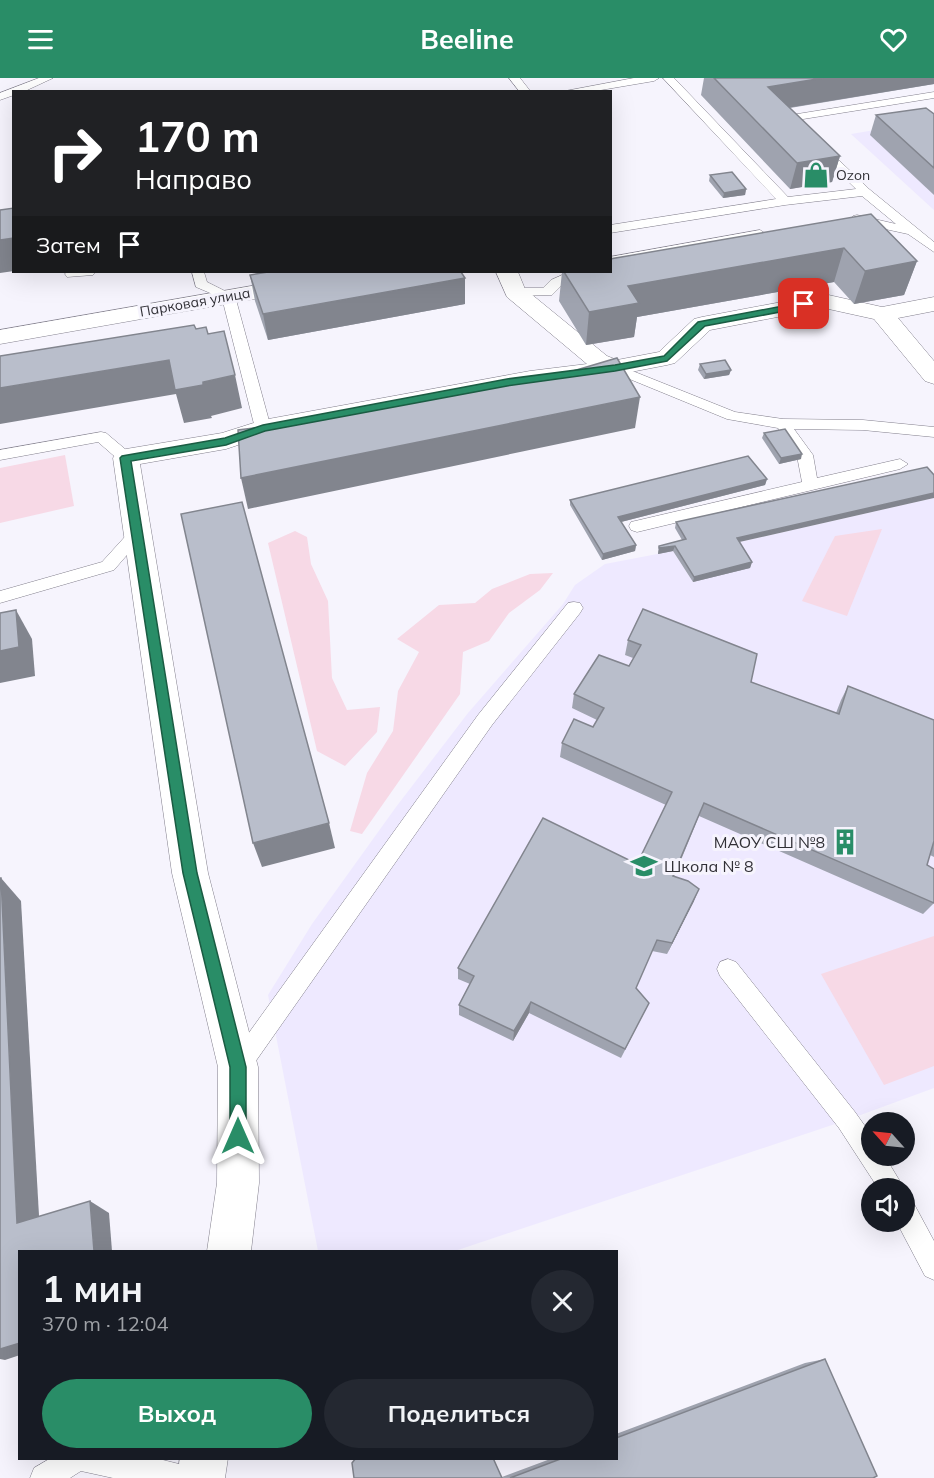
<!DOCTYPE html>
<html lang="ru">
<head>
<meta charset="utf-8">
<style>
	:root { --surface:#171b24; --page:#242831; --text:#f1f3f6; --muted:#9ea1a6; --accent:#298d67 }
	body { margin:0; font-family:Mulish,sans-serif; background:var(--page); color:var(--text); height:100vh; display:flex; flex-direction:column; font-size:22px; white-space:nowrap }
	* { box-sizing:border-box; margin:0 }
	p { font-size:20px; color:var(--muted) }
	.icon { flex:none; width:33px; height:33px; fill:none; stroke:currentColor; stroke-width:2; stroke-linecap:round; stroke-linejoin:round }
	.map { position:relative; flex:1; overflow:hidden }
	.details { position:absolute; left:18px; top:1172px; width:600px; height:210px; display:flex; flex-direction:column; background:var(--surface); border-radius:0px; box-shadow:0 6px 24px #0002 }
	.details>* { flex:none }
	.hud { position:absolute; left:12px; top:12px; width:600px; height:183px; border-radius:0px; box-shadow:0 6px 24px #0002; background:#202124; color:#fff; overflow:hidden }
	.needle { width:39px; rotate:297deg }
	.controls { position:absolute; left:861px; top:1034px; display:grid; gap:12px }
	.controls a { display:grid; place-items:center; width:54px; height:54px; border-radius:50%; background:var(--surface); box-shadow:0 6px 24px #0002; font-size:30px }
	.pin { position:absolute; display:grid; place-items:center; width:51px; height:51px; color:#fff; margin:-26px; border-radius:12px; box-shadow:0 3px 9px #0006 }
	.me { position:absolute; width:66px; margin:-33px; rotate:0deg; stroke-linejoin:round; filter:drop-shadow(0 0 4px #0008) }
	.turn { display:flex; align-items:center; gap:21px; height:126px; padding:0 24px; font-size:27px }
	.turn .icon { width:78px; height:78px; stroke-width:2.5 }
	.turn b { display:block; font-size:42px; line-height:51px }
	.then { display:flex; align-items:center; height:57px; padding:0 24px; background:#0003; gap:12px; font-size:22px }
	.round { display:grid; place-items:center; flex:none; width:63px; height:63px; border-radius:32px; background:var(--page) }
	.overview { display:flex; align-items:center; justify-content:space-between; height:102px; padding:0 24px }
	h1 { font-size:36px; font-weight:700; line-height:45px }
	.primary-button { display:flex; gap:12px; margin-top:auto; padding:12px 24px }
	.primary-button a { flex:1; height:69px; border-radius:36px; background:var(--accent); color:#fff; font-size:24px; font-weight:700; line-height:69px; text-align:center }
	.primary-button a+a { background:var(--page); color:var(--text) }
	header { display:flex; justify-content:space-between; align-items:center; height:78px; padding:0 24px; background:var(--accent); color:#fff; font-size:27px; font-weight:700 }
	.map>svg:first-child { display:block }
	.built { fill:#eee9ff }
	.green { fill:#f7d9e6 }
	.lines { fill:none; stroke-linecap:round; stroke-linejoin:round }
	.service-casing { stroke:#827f8c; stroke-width:1 }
	.minor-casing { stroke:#827f8c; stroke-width:1 }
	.service { fill:#fff; fill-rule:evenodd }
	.minor { fill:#fff; fill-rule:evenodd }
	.wall { fill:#9fa3af }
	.shaded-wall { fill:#82858e }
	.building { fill:#b9becb; stroke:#82858e; stroke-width:1.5 }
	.route { fill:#298d67; stroke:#1b5c43; stroke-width:1.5 }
	.labels { text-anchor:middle; stroke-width:6; stroke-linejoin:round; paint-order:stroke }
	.far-poi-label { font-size:14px; fill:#313036; stroke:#f6f4fd; text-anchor:start }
	.far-street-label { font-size:14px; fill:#313036; stroke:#f6f4fd }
	.poi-label { font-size:16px; fill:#313036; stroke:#f6f4fd; text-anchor:end }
</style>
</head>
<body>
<header><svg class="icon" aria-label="menu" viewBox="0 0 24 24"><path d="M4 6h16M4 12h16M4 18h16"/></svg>Beeline<svg class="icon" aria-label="heart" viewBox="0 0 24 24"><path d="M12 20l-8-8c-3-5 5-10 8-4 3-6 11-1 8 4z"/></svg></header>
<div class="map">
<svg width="934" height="1400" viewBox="0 0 934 1400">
	<rect width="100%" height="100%" fill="#f6f4fd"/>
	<g class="built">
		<path d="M934,42V132L851,56Z"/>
		<path d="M934,420V1010L847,1042L455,1173H318L268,917L312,846L396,729L468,635L563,526L575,507L605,486L673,473L693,504L749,490L735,465Z"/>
	</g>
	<g class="green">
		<path d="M65,377L74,428L0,445V390Z"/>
		<path d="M882,451L847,538L802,523L835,458Z"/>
		<path d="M295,453L307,459L311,486L328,523L332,600L347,632L380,629L377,654L345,688L317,673L268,465Z"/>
		<path d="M553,495L540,512L509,535L489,563L463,574L460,616L362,756L350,753L367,695L393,653L398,613L419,574L397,561L439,527L475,525L492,511L530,496Z"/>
		<path d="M934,858V988L884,1007L821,896Z"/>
	</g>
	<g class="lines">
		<g class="service-casing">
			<g id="service">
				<path d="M39,0H53L23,14H14V17L0,22V15Z"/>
				<path d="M509,0H520L531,14H520Z"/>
				<path d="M634,0H659L654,3L589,14H560Z"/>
				<path d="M663,0H674L788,119L856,111L785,42V38L934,14V20L797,42L869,111L934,164V174L908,156L853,144L851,141L853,138L857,137L896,146L862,118L785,127L610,155V147L776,121Z"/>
				<path d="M760,152L766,156L764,159L610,187V179Z"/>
				<path d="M67,194H95L93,197L67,199L65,196Z"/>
				<path d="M192,194H204L207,204L235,218L271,350L268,353H258L255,350L222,220L196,209Z"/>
				<path d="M569,194H585L561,208L552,217L515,218L508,214L515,210H543L551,202Z"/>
				<path d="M615,286L735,334L783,341L863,342L934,349V359L863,352L794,351L813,377L817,400L900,381L908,386L900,391L637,454L631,452L629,448L631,444L802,404L797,378L778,350L727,341L610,293L608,290L610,287Z"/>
				<path d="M101,354L106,355L131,376L134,380L131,384H121L98,364L0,382V372Z"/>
				<path d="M137,450L143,452L145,456L114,492L0,525V513L102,484L131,452Z"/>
				<path d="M574,524L580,525L583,530L580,535L492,647L246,997L238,1001L230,997L226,989L230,981L478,637L568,525Z"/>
				<path d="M728,881L736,884L855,1034L872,1058V1077H884L904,1110H878L839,1050L720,898L717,891L720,884Z"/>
				<path d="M904,1121L913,1124L934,1163V1202L925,1198L896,1143H904Z"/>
				<path d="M51,1380H155L195,1390L199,1400H113L81,1393L70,1400H30L34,1390Z"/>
			</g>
		</g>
		<g class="minor-casing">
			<g id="minor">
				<path d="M496,194H518L525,211L607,278L617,282L659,274L694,241L702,239L824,216L882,229L934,219V233L898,240L934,283V306L925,303L874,241L824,230L710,252L675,285L667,287L615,297L530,309L268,357L226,371L140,386L208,795L258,989L259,1105L251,1173H207L217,1105L218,989L172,795L113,380L117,374L126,371L222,355L263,342L530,293L587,286L507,219Z"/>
				<path d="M297,200L305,202L308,207L305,212L0,266V252Z"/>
				<path d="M180,1380H228L225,1400H177Z"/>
			</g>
		</g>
		<use href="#service" class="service"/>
		<use href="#minor" class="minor"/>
	</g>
	<g class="wall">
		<path d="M704,0H934V6L790,30L840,78L832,104L790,111L701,17Z"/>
		<path d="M934,36V117L870,57L876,37Z"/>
		<path d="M710,97L746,111L745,117L723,120L709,103Z"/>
		<path d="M871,136L917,183L904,217L854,226L834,204L637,239L634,259L586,267L559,223L562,194H610Z"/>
		<path d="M250,197L465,200V226L268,262L255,223Z"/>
		<path d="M700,286L731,292L729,297L704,301L698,292Z"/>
		<path d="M764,355L801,381L779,386L762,360Z"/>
		<path d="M767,401L765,407L621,444L636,467L635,473L602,482L570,427V422Z"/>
		<path d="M676,444L739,464L752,484L750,490L693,504L673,473L658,476L659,468L682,462L675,450Z"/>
		<path d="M628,562L751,604L836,635L841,622L848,608L934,642V779L930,777L927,787L934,825L923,836L699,738L674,799L694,823L667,876L652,873L636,910L649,925L621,980L529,935L513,963L459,937V927L470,906L458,901V890L637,786L666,727L560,679L562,665L593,649L597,642L572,630L574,616L629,588L633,580L625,577Z"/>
		<path d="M825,1281L873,1400H354L502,1399L553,1380H616V1356L805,1285Z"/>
	</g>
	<g class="shaded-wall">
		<path d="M823,0H934V6L762,34L768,9Z"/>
		<path d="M840,78L832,104L790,111L797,85Z"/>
		<path d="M746,111L745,117L723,120L724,115Z"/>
		<path d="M14,160V193L0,195V162Z"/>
		<path d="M844,170L834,204L637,239L634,259L586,267L589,234L628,208Z"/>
		<path d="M917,183L904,217L854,226L865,193Z"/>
		<path d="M465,200V226L268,262L263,236Z"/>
		<path d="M169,282L203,304L235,297L242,330L211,338L212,340L184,345L176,316L0,346V310Z"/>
		<path d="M731,292L729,297L704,301L706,296Z"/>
		<path d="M640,319L635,350L248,431L241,400Z"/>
		<path d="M802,376L801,381L779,386L781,380Z"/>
		<path d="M767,401L765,407L617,445L618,439Z"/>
		<path d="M934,415V420L735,465L737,460Z"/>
		<path d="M636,467L635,473L602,482L603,476Z"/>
		<path d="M675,468L673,473L658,476L659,470Z"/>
		<path d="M752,484L750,490L693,504L694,499Z"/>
		<path d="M16,532L32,561L35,598L0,605V573Z"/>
		<path d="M329,745L335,770L262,789L253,765Z"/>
		<path d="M1,800L21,823L40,1155L17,1145Z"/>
		<path d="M699,811L694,823L667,876L672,865Z"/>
		<path d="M531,924L529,935L513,963L514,953Z"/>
		<path d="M90,1123L109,1135L112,1173H94Z"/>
		<path d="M20,1265V1277L5,1282L0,1281V1269Z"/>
	</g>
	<g class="building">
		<path d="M714,0H823L768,9L840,78L797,85Z"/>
		<path d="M926,30L934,36V90L876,37Z"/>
		<path d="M732,94L746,111L724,115L710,97Z"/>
		<path d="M14,130V160L0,162V132Z"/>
		<path d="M871,136L917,183L865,193L844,170L628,208L639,225L589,234L564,194H610V181Z"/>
		<path d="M268,194H461L465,200L263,236L250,197Z"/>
		<path d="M194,247L196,251L206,249L208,256L224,253L235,297L203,304V307L175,312L169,282L0,310V278Z"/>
		<path d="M617,280L640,319L241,400L238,352L287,346L573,293Z"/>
		<path d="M725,282L731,292L706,296L700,286Z"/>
		<path d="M785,351L802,376L781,380L764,355Z"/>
		<path d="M748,378L767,401L618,439L636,467L603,476L570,422Z"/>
		<path d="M927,389L934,397V415L737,460L752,484L694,499L675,468L659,470V468L686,461L676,444Z"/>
		<path d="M242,424L329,745L253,765L181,436Z"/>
		<path d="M643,531L757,576L751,604L839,636L848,608L934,642V763L927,787L934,791V825L704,725L673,798L688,803L699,811L672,865L657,862L636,910L649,925L625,971L531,924L514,953L459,927L474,898L458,890L543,740L637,786L672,714L562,665L574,641L593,649L604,630L574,616L599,577L629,588L641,567L628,562Z"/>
		<path d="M16,532L19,569L0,573V535Z"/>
		<path d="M0,800H1L17,1145L90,1123L94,1173H20V1265L0,1271Z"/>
		<path d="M825,1281L877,1398L873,1400H510L563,1380H616V1360Z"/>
		<path d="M356,1380H493L502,1400H354L352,1385Z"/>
	</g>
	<path class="route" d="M804,224H807V229L705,248L667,283L615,293L507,308L265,353L226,367L131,383L197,795L246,989V1058L244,1064L238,1067L232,1064L230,1058V989L183,795L120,380L122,378L225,360L263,347L507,301L615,287L664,278L698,244Z"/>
	<defs>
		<g id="shop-bare" transform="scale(2.07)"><path d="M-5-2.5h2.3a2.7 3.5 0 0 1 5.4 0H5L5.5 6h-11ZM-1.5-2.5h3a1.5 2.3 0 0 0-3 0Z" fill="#298d67" stroke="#f6f4fd" stroke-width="2.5" paint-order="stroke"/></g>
		<g id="building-bare" transform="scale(2.07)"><path d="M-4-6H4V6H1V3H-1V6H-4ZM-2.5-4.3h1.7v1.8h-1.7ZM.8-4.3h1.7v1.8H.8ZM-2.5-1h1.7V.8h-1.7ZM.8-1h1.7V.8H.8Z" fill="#298d67" stroke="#f6f4fd" stroke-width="2.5" paint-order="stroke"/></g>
		<g id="school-bare" transform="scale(2.07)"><path d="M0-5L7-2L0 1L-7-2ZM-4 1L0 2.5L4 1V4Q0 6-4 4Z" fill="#298d67" stroke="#f6f4fd" stroke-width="2.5" paint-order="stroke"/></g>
	</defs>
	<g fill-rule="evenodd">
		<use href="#shop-bare" x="816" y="97"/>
		<use href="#building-bare" x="845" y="764"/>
		<use href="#school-bare" x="644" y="788"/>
	</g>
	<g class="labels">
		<g class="far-poi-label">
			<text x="836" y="102">Ozon</text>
		</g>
		<g class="far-street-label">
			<text transform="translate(195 224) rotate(-10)" y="5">Парковая улица</text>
		</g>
		<g class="poi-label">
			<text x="825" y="770">МАОУ СШ №8</text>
			<text x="664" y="794" text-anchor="start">Школа № 8</text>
		</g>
	</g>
</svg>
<div class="controls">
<a><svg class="needle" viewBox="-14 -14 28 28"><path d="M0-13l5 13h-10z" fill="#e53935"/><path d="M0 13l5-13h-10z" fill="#9ea1a6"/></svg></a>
<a><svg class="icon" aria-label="sound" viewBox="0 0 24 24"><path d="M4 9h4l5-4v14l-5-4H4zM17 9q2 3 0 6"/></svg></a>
</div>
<div class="pin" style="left:804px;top:226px;background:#d93025"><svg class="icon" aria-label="arrive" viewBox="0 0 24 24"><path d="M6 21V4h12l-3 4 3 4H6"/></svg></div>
<svg class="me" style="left:238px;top:1058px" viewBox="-20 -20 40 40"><path d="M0-17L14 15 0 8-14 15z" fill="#298d67" stroke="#fff" stroke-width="4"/></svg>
<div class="hud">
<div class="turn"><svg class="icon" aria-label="right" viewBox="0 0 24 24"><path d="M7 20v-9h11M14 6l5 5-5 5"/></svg><div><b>170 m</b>Направо</div></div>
<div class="then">Затем<svg class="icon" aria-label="arrive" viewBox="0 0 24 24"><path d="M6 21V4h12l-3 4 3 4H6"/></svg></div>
</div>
<section class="details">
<div class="overview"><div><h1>1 мин</h1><p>370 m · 12:04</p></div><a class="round"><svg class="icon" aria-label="close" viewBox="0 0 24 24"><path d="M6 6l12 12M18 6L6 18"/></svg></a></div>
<div class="primary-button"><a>Выход</a><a>Поделиться</a></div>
</section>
</div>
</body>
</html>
